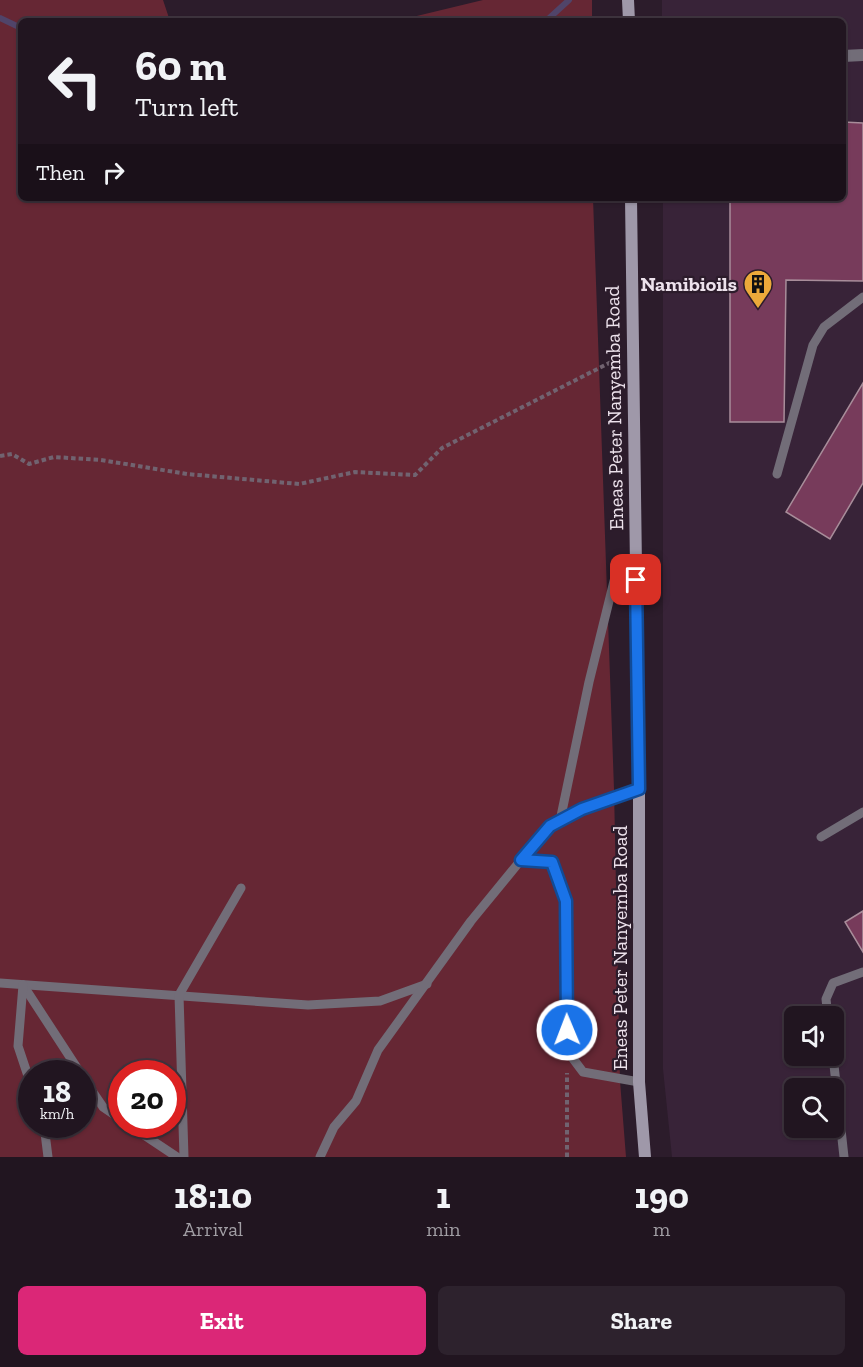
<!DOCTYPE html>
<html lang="en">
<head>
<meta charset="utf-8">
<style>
	:root { --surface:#211520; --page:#2d222d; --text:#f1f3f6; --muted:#a29fa5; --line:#3e343e; --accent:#db2777 }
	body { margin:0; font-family:"Zilla Slab",serif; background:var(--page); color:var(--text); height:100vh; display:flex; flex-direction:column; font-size:22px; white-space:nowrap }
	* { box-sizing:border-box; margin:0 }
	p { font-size:20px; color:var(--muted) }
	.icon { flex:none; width:33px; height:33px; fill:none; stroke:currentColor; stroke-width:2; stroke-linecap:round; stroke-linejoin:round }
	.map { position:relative; height:1157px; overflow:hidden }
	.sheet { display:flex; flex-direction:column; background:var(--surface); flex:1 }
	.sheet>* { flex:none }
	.banner { position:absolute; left:18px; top:18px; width:828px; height:183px; border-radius:9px; box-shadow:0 2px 4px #0004,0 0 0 2px var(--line); background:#211520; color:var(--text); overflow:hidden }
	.buttons { position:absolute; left:784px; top:1006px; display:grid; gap:12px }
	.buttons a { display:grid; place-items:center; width:60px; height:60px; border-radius:9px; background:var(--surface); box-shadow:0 2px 4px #0004,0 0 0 2px var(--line); font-size:30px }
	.speed { position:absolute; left:18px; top:1060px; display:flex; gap:12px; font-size:30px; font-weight:700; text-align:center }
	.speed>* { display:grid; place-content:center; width:78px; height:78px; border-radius:50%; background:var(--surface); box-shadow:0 2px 4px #0004,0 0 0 2px var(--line); line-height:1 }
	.speed small { font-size:15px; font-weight:400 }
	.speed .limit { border:9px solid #d22; background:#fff; color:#111 }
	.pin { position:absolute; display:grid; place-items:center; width:51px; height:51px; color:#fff; margin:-26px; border-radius:12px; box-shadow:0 3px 9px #0006 }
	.me { position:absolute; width:66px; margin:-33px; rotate:359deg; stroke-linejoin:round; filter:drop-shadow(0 0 4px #0008) }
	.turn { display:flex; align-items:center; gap:21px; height:126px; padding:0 18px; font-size:27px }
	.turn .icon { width:78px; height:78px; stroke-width:2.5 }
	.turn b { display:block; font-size:42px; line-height:51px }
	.then { display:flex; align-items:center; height:57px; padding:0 18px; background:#0003; gap:12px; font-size:22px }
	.eta { display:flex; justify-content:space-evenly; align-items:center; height:102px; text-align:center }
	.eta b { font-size:36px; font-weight:800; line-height:42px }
	.button { display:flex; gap:12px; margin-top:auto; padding:12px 18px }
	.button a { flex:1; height:69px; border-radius:9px; background:var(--accent); color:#fff; font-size:24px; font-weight:800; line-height:69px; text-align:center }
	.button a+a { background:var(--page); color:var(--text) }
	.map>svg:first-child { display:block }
	.built { fill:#382338; fill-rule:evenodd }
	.green { fill:#662734; fill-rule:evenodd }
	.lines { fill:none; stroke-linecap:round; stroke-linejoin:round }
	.stream { stroke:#504469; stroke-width:6 }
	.building { fill:#773b5b; stroke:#a88d9a; stroke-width:1.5 }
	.path { stroke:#716370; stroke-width:4; stroke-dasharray:4.5 3; stroke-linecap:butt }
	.lane { stroke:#726d78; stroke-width:9 }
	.street { stroke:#726d78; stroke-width:12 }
	.secondary { stroke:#9f98a9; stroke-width:12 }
	.route-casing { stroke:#114b97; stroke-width:15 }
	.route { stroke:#1a73e8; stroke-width:10 }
	.labels { text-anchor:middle; stroke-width:4.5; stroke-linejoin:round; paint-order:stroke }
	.poi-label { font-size:20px; font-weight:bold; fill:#ede2ec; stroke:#2c1c2b; text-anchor:end }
	.street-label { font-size:20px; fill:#ede2ec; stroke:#2c1c2b }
</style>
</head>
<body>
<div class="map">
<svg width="863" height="1157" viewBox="0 0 863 1157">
	<rect width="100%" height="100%" fill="#2c1c2b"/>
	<path class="built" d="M662,0H863V1157H672L663,1069V198H843V21H662ZM795,1017H834V1056H795ZM795,1089H834V1128H795Z"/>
	<g class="green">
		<path d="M0,0H163L170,21H21V198H593L614,789L620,1081L626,1157H0ZM32,1074H82V1125H32ZM122,1074H172V1125H122Z"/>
		<path d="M483,0H592V21H396Z"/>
	</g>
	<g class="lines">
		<g class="stream">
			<path d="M0,18L21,28"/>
			<path d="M546,21L569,0"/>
		</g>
	</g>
	<g class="building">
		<path d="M843,122L863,123V281L786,280L784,422H730V198H843Z"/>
		<path d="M863,383V483L830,539L786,512Z"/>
		<path d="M863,911V952L845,922Z"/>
	</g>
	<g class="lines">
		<g class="path">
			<path d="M0,456L12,454L29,464L54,457L101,460L187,474L299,484L355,472L415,475L442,448L619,358"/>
			<path d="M567,1157V1073"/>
		</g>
		<g class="lane">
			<path d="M777,474L813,345L824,327L863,297"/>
			<path d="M560,821L589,682L615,577L636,557"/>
			<path d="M821,837L863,812"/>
			<path d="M521,860L552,862L566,901L568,1052L583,1072L639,1082"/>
			<path d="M0,983L308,1005L380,1001L427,984"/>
			<path d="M23,985L81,1074"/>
			<path d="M23,985L18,1046L32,1088"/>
			<path d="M828,1017L826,999L833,983L863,972"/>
			<path d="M833,1056L844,1157"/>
			<path d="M82,1076L103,1107L122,1120"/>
			<path d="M44,1125L48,1157"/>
			<path d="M129,1125L177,1157"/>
			<path d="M184,1157L179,995L241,888"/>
			<path d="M320,1157L334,1127L356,1101L378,1050L471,921L521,860L550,826L582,809L639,789"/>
		</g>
		<path class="street" d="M843,56L863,55"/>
		<g class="secondary">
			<path d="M628,0L629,21"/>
			<path d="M631,198L639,789V1082L645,1157"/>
		</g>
	</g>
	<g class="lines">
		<g class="route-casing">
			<path id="route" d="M567,1030L566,901L552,862L521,860L550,826L582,809L639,789L636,580"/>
		</g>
		<use href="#route" class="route"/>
	</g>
	<defs>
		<g id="building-pin" transform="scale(1.5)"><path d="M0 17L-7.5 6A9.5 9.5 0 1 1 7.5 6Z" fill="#eca93a" stroke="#2c1c2b"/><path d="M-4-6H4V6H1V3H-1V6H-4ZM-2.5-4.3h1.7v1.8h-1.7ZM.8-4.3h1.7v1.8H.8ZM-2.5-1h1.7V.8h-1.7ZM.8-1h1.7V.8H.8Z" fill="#111"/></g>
	</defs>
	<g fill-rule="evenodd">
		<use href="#building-pin" x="758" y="284"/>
	</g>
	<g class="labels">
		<g class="poi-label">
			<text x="737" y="291">Namibioils</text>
		</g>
		<g class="street-label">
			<text transform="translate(614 408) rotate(-91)" y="7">Eneas Peter Nanyemba Road</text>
			<text transform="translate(620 948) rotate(-90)" y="7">Eneas Peter Nanyemba Road</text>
		</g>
	</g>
</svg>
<div class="buttons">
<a><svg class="icon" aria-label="sound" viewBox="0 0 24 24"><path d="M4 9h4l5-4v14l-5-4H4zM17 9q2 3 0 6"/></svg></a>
<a><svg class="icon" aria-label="search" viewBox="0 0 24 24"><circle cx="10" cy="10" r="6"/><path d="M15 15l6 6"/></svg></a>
</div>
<div class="speed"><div>18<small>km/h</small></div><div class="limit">20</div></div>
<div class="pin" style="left:636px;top:580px;background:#d93025"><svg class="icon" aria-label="arrive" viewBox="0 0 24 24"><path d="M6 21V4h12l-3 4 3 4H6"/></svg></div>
<svg class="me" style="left:567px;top:1030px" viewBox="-20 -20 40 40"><circle r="17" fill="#1a73e8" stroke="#fff" stroke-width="3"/><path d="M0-11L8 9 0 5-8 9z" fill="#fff"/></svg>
<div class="banner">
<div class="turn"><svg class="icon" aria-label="left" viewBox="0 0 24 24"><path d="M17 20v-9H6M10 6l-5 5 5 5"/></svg><div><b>60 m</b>Turn left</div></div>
<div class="then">Then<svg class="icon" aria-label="right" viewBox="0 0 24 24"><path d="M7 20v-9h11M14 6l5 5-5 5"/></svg></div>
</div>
</div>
<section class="sheet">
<div class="eta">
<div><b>18:10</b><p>Arrival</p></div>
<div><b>1</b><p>min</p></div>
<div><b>190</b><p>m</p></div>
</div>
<div class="button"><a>Exit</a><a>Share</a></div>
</section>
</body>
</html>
